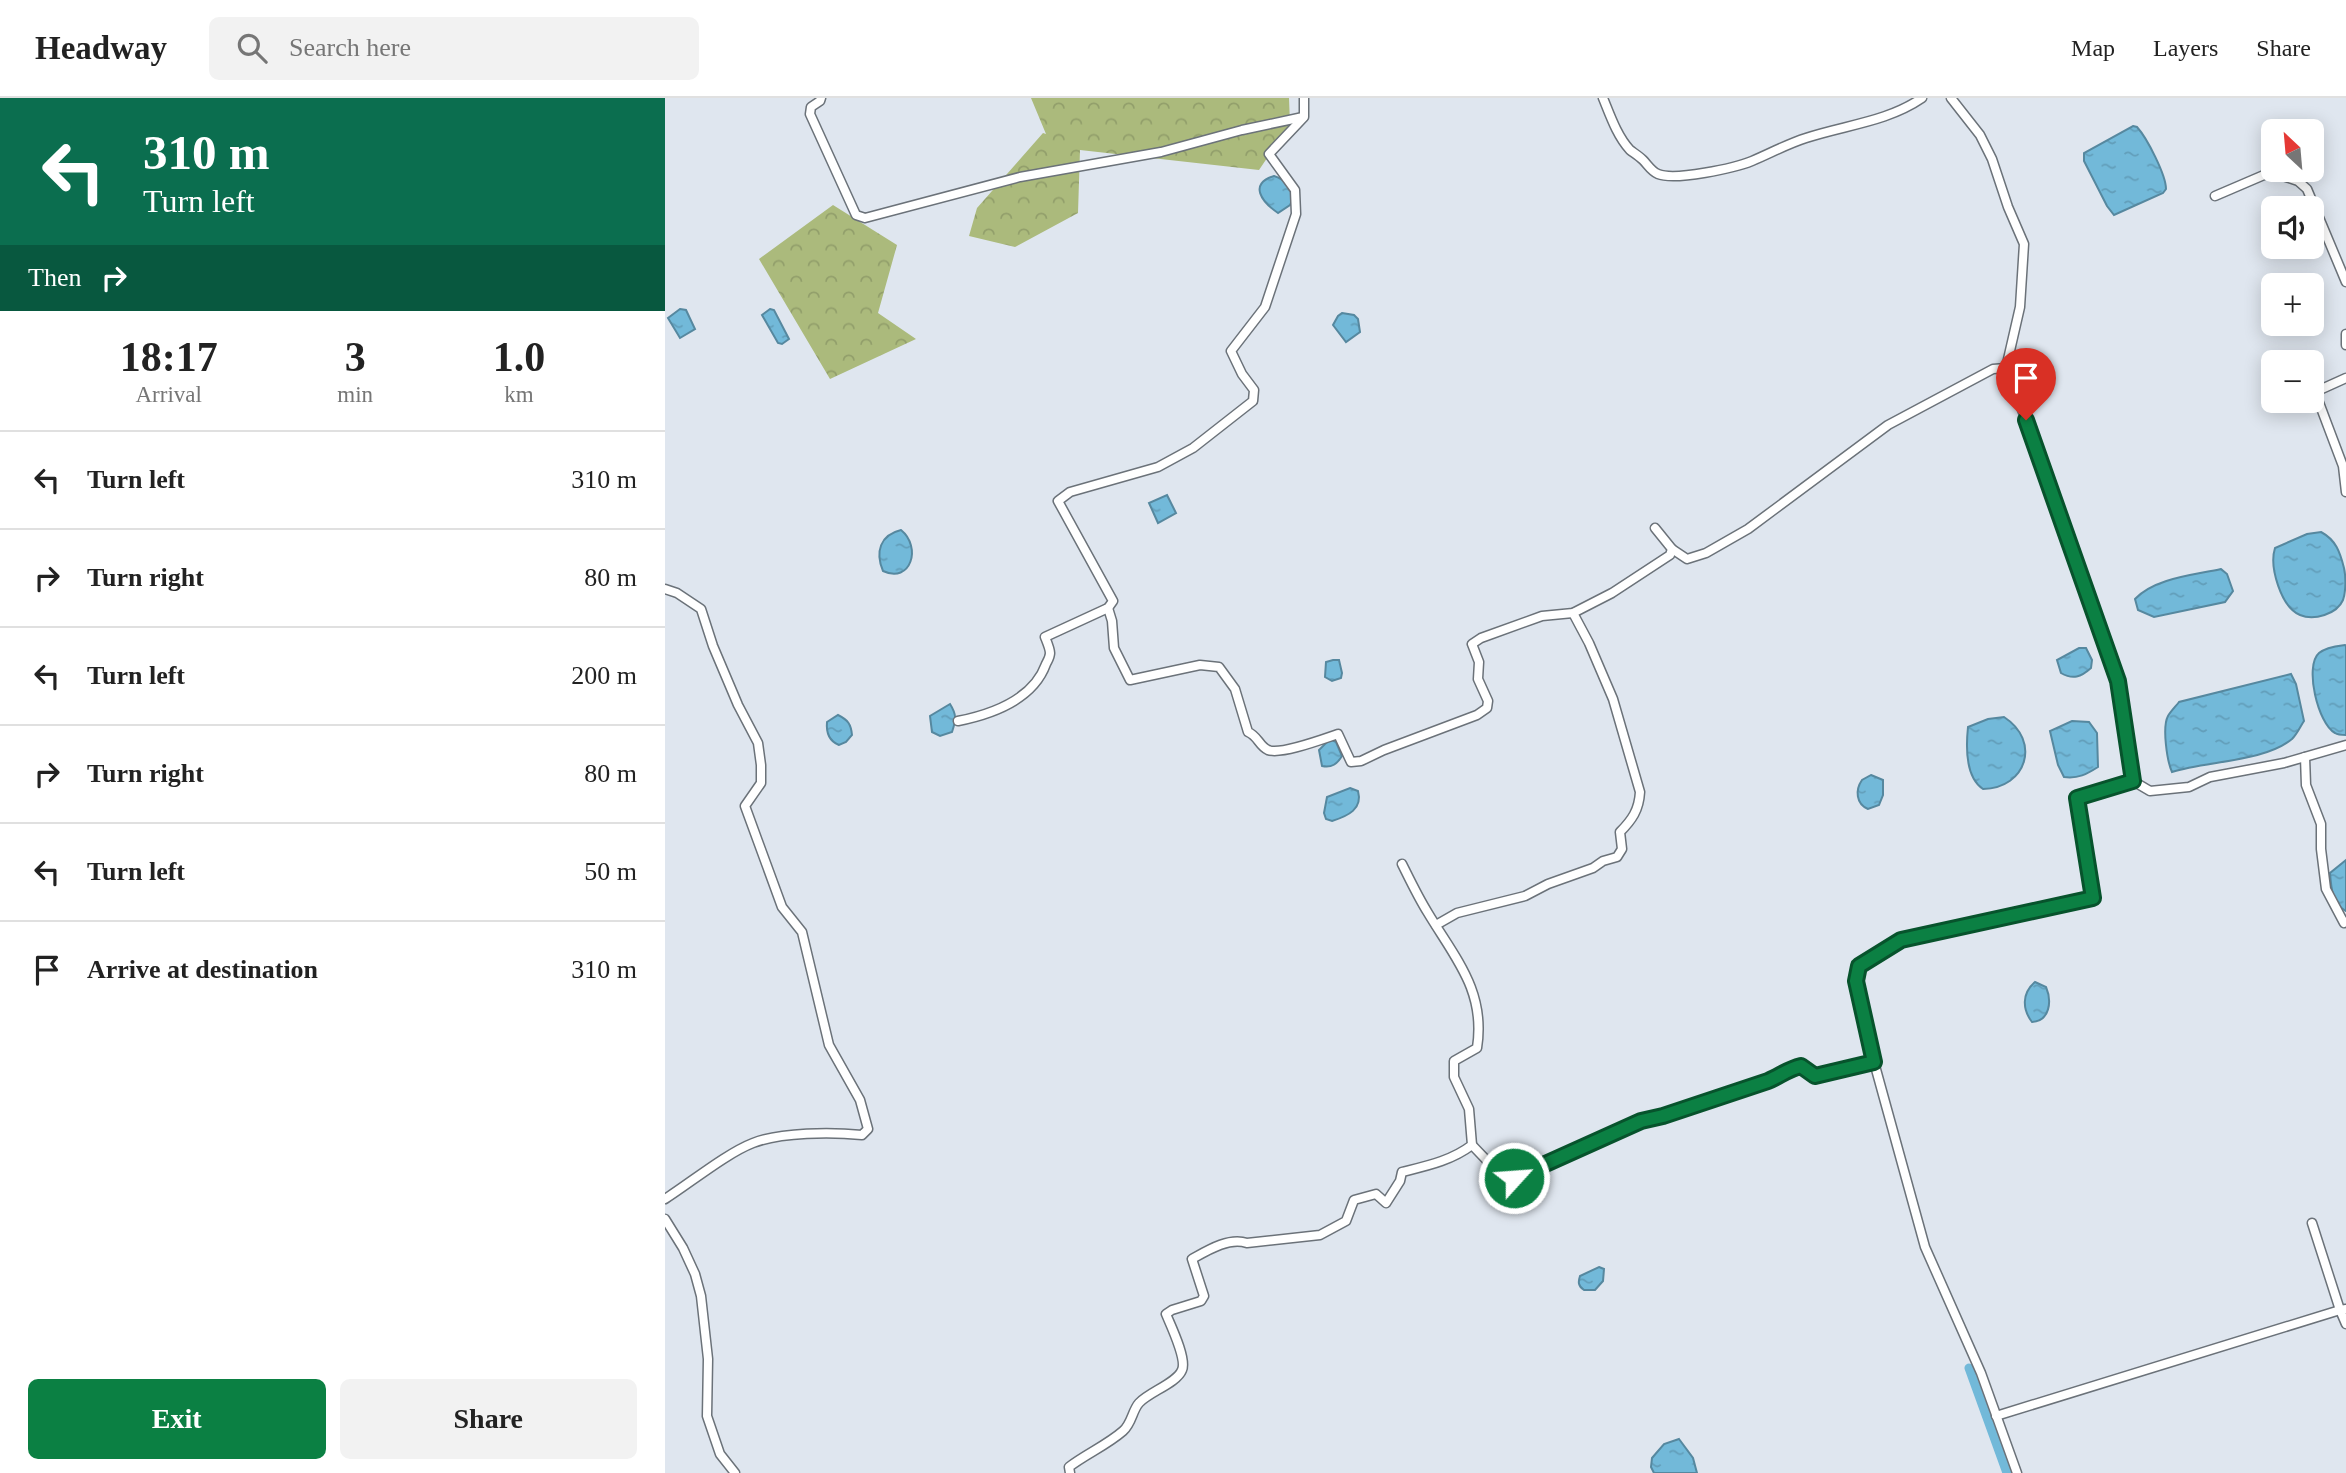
<!DOCTYPE html>
<html lang="en">
<head>
<meta charset="utf-8">
<style>
	:root { --surface:#fff; --page:#f2f2f2; --text:#222; --muted:#767676; --line:#e0e0e0; --accent:#0b8043 }
	body { margin:0; font-family:Georgia,serif; background:var(--page); color:var(--text); height:100vh; display:flex; flex-direction:column; font-size:26px; white-space:nowrap }
	* { box-sizing:border-box; margin:0 }
	p { font-size:23px; color:var(--muted) }
	.icon { flex:none; width:38px; height:38px; fill:none; stroke:currentColor; stroke-width:2; stroke-linecap:round; stroke-linejoin:round }
	.map { position:relative; flex:1; overflow:hidden }
	.details { display:flex; flex-direction:column; background:var(--surface); width:665px }
	.details>* { flex:none }
	.guide { background:#0b6e4f; color:#fff; overflow:hidden }
	.needle { width:46px; rotate:334deg }
	.tools { position:absolute; left:1596px; top:21px; display:grid; gap:14px }
	.tools a { display:grid; place-items:center; width:63px; height:63px; border-radius:10px; background:var(--surface); box-shadow:0 4px 18px #0003; font-size:35px }
	.pin { position:absolute; display:grid; place-items:center; width:60px; height:60px; color:#fff; margin:-72px -30px; border-radius:50% 50% 50% 0; rotate:-45deg; box-shadow:0 0 7px #0007 }
	.pin .icon { rotate:45deg }
	.me { position:absolute; width:77px; margin:-38px; rotate:64deg; stroke-linejoin:round; filter:drop-shadow(0 0 5px #0008) }
	.turn { display:flex; align-items:center; gap:24px; height:147px; padding:0 28px; font-size:32px }
	.turn .icon { width:91px; height:91px; stroke-width:2.5 }
	.turn b { display:block; font-size:49px; line-height:60px }
	.then { display:flex; align-items:center; height:66px; padding:0 28px; background:#0003; gap:14px; font-size:26px }
	.eta { display:flex; justify-content:space-evenly; align-items:center; height:119px; text-align:center }
	.eta b { font-size:42px; font-weight:800; line-height:49px }
	.primary-button { display:flex; gap:14px; margin-top:auto; padding:14px 28px }
	.primary-button a { flex:1; height:80px; border-radius:10px; background:var(--accent); color:#fff; font-size:28px; font-weight:800; line-height:80px; text-align:center }
	.primary-button a+a { background:var(--page); color:var(--text) }
	ul { padding:0; list-style:none }
	li { display:flex; align-items:center; gap:21px; height:98px; padding:0 28px; border-top:2px solid var(--line) }
	li div { flex:1 }
	li b { display:block; font-size:26px }
	li em { font-style:normal }
	header { display:flex; align-items:center; gap:42px; box-sizing:border-box; height:98px; padding:0 35px; background:var(--surface); border-bottom:2px solid var(--line) }
	header strong { font-size:33px }
	nav { display:flex; gap:38px; margin-inline-start:auto; font-size:24px }
	.search { width:490px; height:63px; background:var(--page); display:flex; align-items:center; gap:18px; box-sizing:border-box; padding:0 24px; border-radius:10px; color:var(--muted); font-size:26px }
	main { display:flex; flex:1; min-height:0 }
	.map>svg:first-child { display:block }
	.forest { fill:url(#forest-crowns) }
	.water { fill:url(#water-ripples); stroke:#56889f; stroke-width:2 }
	.lines { fill:none; stroke-linecap:round; stroke-linejoin:round }
	.canal { stroke:#72b9d9; stroke-width:9 }
	.street-casing { stroke:#6b7279; stroke-width:11 }
	.street { stroke:#fff; stroke-width:8 }
	.route-casing { stroke:#07532c; stroke-width:18 }
	.route { stroke:#0b8043; stroke-width:12 }
</style>
</head>
<body>
<header>
<strong>Headway</strong>
<div class="search"><svg class="icon" aria-label="search" viewBox="0 0 24 24"><circle cx="10" cy="10" r="6"/><path d="M15 15l6 6"/></svg>Search here</div>
<nav><a>Map</a><a>Layers</a><a>Share</a></nav>
</header>
<main>
<section class="details">
<div class="guide">
<div class="turn"><svg class="icon" aria-label="left" viewBox="0 0 24 24"><path d="M17 20v-9H6M10 6l-5 5 5 5"/></svg><div><b>310 m</b>Turn left</div></div>
<div class="then">Then<svg class="icon" aria-label="right" viewBox="0 0 24 24"><path d="M7 20v-9h11M14 6l5 5-5 5"/></svg></div>
</div>
<div class="eta">
<div><b>18:17</b><p>Arrival</p></div>
<div><b>3</b><p>min</p></div>
<div><b>1.0</b><p>km</p></div>
</div>
<ul>
<li><svg class="icon" aria-label="left" viewBox="0 0 24 24"><path d="M17 20v-9H6M10 6l-5 5 5 5"/></svg><div><b>Turn left</b></div><em>310 m</em></li>
<li><svg class="icon" aria-label="right" viewBox="0 0 24 24"><path d="M7 20v-9h11M14 6l5 5-5 5"/></svg><div><b>Turn right</b></div><em>80 m</em></li>
<li><svg class="icon" aria-label="left" viewBox="0 0 24 24"><path d="M17 20v-9H6M10 6l-5 5 5 5"/></svg><div><b>Turn left</b></div><em>200 m</em></li>
<li><svg class="icon" aria-label="right" viewBox="0 0 24 24"><path d="M7 20v-9h11M14 6l5 5-5 5"/></svg><div><b>Turn right</b></div><em>80 m</em></li>
<li><svg class="icon" aria-label="left" viewBox="0 0 24 24"><path d="M17 20v-9H6M10 6l-5 5 5 5"/></svg><div><b>Turn left</b></div><em>50 m</em></li>
<li><svg class="icon" aria-label="arrive" viewBox="0 0 24 24"><path d="M6 21V4h12l-3 4 3 4H6"/></svg><div><b>Arrive at destination</b></div><em>310 m</em></li>
</ul>
<div class="primary-button"><a>Exit</a><a>Share</a></div>
</section>
<div class="map">
<svg width="1681" height="1375" viewBox="0 0 1681 1375">
	<defs>
		<pattern id="forest-crowns" width="20" height="18" patternUnits="userSpaceOnUse" patternTransform="scale(1.75)"><rect width="20" height="18" fill="#abba7c"/><path d="M2 6a3 3 0 1 1 6 0M12 15a3 3 0 1 1 6 0" fill="none" stroke="#929f6b"/></pattern>
		<pattern id="water-ripples" width="26" height="14" patternUnits="userSpaceOnUse" patternTransform="scale(1.75)"><rect width="26" height="14" fill="#72b9d9"/><path d="M2 4q2-2 4 0t4 0M15 11q2-2 4 0t4 0" fill="none" stroke="#629eba"/></pattern>
	</defs>
	<rect width="100%" height="100%" fill="#dfe6ef"/>
	<g class="forest">
		<path d="M366,0H624L625,26L594,72L415,52L413,115L350,149L304,138L312,110L378,35L381,36Z"/>
		<path d="M168,107L232,147L213,215L251,241L165,281L94,161Z"/>
	</g>
	<g class="water">
		<path d="M1468,28L1472,29C1482,40 1501,77 1501,91L1498,95L1449,117L1442,108L1419,63V55Z"/>
		<path d="M609,78C619,81 626,88 629,99L625,107L613,115C597,104 583,86 609,78Z"/>
		<path d="M15,211L21,212L30,231L15,240L3,220Z"/>
		<path d="M105,211L109,212L124,241L117,246L113,245L97,217Z"/>
		<path d="M677,215L689,217L693,221L695,234L681,244L668,227L673,218Z"/>
		<path d="M502,397L511,415L493,425L484,405Z"/>
		<path d="M236,432C257,449 246,486 218,473C210,454 215,437 236,432Z"/>
		<path d="M1656,434C1671,442 1675,454 1679,470C1681,479 1681,493 1678,502C1672,516 1649,523 1635,517C1616,509 1604,469 1610,450L1642,436Z"/>
		<path d="M1556,471L1562,476L1568,493L1560,504L1489,519L1473,512L1470,501C1490,480 1529,477 1556,471Z"/>
		<path d="M1680,547L1681,548V637C1677,637 1673,637 1670,635C1653,626 1639,568 1654,555C1661,549 1672,548 1680,547Z"/>
		<path d="M1414,550H1421L1427,562L1426,570C1416,579 1408,582 1396,575L1392,562Z"/>
		<path d="M668,562H674L677,575L676,580L667,583L660,579L661,564Z"/>
		<path d="M1626,576L1631,586L1639,623C1635,629 1632,636 1627,641C1599,664 1542,663 1507,674C1502,663 1497,629 1503,618C1506,613 1511,608 1514,604Z"/>
		<path d="M285,606C292,617 291,622 287,634L275,638L267,634L265,618Z"/>
		<path d="M173,617C183,622 186,626 187,637L181,644L174,647C164,643 161,635 162,624Z"/>
		<path d="M1339,619C1376,643 1362,690 1318,691C1300,679 1301,648 1303,629L1323,621Z"/>
		<path d="M1407,623L1424,624L1432,635L1433,669C1422,676 1413,681 1399,679L1393,667L1385,633Z"/>
		<path d="M665,641L671,644L677,658C672,666 667,670 657,668L654,652Z"/>
		<path d="M1206,677L1218,682V697L1214,707L1203,711C1191,706 1190,692 1197,682Z"/>
		<path d="M685,690L693,693C698,711 683,718 667,723L661,721L659,715L662,699Z"/>
		<path d="M1681,762V813C1667,806 1666,789 1665,775Z"/>
		<path d="M1370,884L1381,889C1387,903 1385,923 1367,924C1357,911 1357,895 1370,884Z"/>
		<path d="M934,1169L939,1171L938,1183L930,1192H919C913,1188 913,1184 915,1178Z"/>
		<path d="M1014,1341L1028,1360L1032,1375H989L986,1369L987,1360L999,1346Z"/>
	</g>
	<g class="lines">
		<path class="canal" d="M1304,1270L1342,1375"/>
		<g class="street-casing">
			<g id="street">
				<path d="M156,0L155,3L146,9L145,16L191,117L200,120L355,79L496,54L577,32L638,19"/>
				<path d="M938,0C945,17 952,38 965,52C969,55 974,58 978,62C983,67 986,73 993,76C1010,83 1070,70 1087,63C1106,55 1122,46 1141,40C1180,27 1222,24 1257,0"/>
				<path d="M1286,0L1315,37L1327,61L1343,109L1359,146L1355,209L1341,270L1371,348L1390,409L1421,489L1453,583L1468,683L1412,700L1428,800L1236,842L1194,868L1191,883L1209,964L1260,1149L1316,1275L1352,1375"/>
				<path d="M1550,98L1606,74L1633,83L1642,91L1681,184"/>
				<path d="M1681,236V247"/>
				<path d="M1681,280L1650,294L1678,368L1681,394"/>
				<path d="M1007,451L1022,461L1041,455L1083,431L1223,327L1328,271L1341,270"/>
				<path d="M0,491L12,495L36,511L48,548L73,607L93,645L96,667V685L80,708L117,809L137,834L164,947L195,1002L203,1031L197,1037C167,1034 116,1034 88,1045C62,1055 25,1085 0,1101"/>
				<path d="M443,510L447,523L449,550L465,582L535,567L554,569L570,591L583,634C593,638 594,648 603,652C616,657 658,641 673,636L686,664L696,663L719,652L812,617L822,610L823,603L813,581L814,564L807,546L816,540L877,518L908,515L947,495L1005,457L1007,451L990,430"/>
				<path d="M293,623C328,616 368,602 381,566C383,562 385,559 385,555C385,551 382,544 380,539L443,510L448,503L393,403L405,394L493,369L528,350L588,303L589,292L577,276L566,253L600,209L631,116L630,92L604,56L639,19V0"/>
				<path d="M1640,659L1641,687L1656,726V751L1661,791L1679,825L1681,824"/>
				<path d="M1468,683L1485,693L1524,689L1545,679L1619,665L1681,647"/>
				<path d="M771,827L792,815L860,798L883,786L928,770L938,763L952,759L957,751L955,734C967,722 974,712 975,694L948,601L924,545L908,515"/>
				<path d="M807,1047L830,1071L849,1080L976,1023L998,1018L1103,983C1115,978 1123,971 1136,969L1150,978L1209,964"/>
				<path d="M0,1121L18,1150L30,1176L36,1198L43,1261L42,1318L55,1356L70,1375"/>
				<path d="M1681,1211L1675,1212L1681,1226"/>
				<path d="M1331,1318L1675,1212L1647,1125"/>
				<path d="M405,1375L404,1369C421,1356 442,1347 458,1333C467,1325 467,1313 474,1305C484,1294 512,1285 517,1272C522,1261 506,1228 501,1216L507,1212L536,1203L539,1198L527,1161C543,1152 564,1139 582,1145L655,1137L681,1123L689,1102L711,1096L721,1105L735,1083L737,1074C761,1068 786,1063 807,1047L804,1011L789,979V963L812,950C821,893 790,860 763,815C753,799 745,782 737,766"/>
			</g>
		</g>
		<use href="#street" class="street"/>
	</g>
	<g class="lines">
		<g class="route-casing">
			<path id="route" d="M849,1080L976,1023L998,1018L1103,983C1115,978 1123,971 1136,968L1150,978L1209,964L1191,883L1194,868L1236,842L1428,800L1412,700L1468,683L1453,583L1361,322"/>
		</g>
		<use href="#route" class="route"/>
	</g>
</svg>
<div class="tools">
<a><svg class="needle" viewBox="-14 -14 28 28"><path d="M0-13l5 13h-10z" fill="#e53935"/><path d="M0 13l5-13h-10z" fill="#767676"/></svg></a>
<a><svg class="icon" aria-label="sound" viewBox="0 0 24 24"><path d="M4 9h4l5-4v14l-5-4H4zM17 9q2 3 0 6"/></svg></a>
<a>+</a>
<a>−</a>
</div>
<div class="pin" style="left:1361px;top:322px;background:#d93025"><svg class="icon" aria-label="arrive" viewBox="0 0 24 24"><path d="M6 21V4h12l-3 4 3 4H6"/></svg></div>
<svg class="me" style="left:849px;top:1080px" viewBox="-20 -20 40 40"><circle r="17" fill="#0b8043" stroke="#fff" stroke-width="3"/><path d="M0-11L8 9 0 5-8 9z" fill="#fff"/></svg>
</div>
</main>
</body>
</html>
